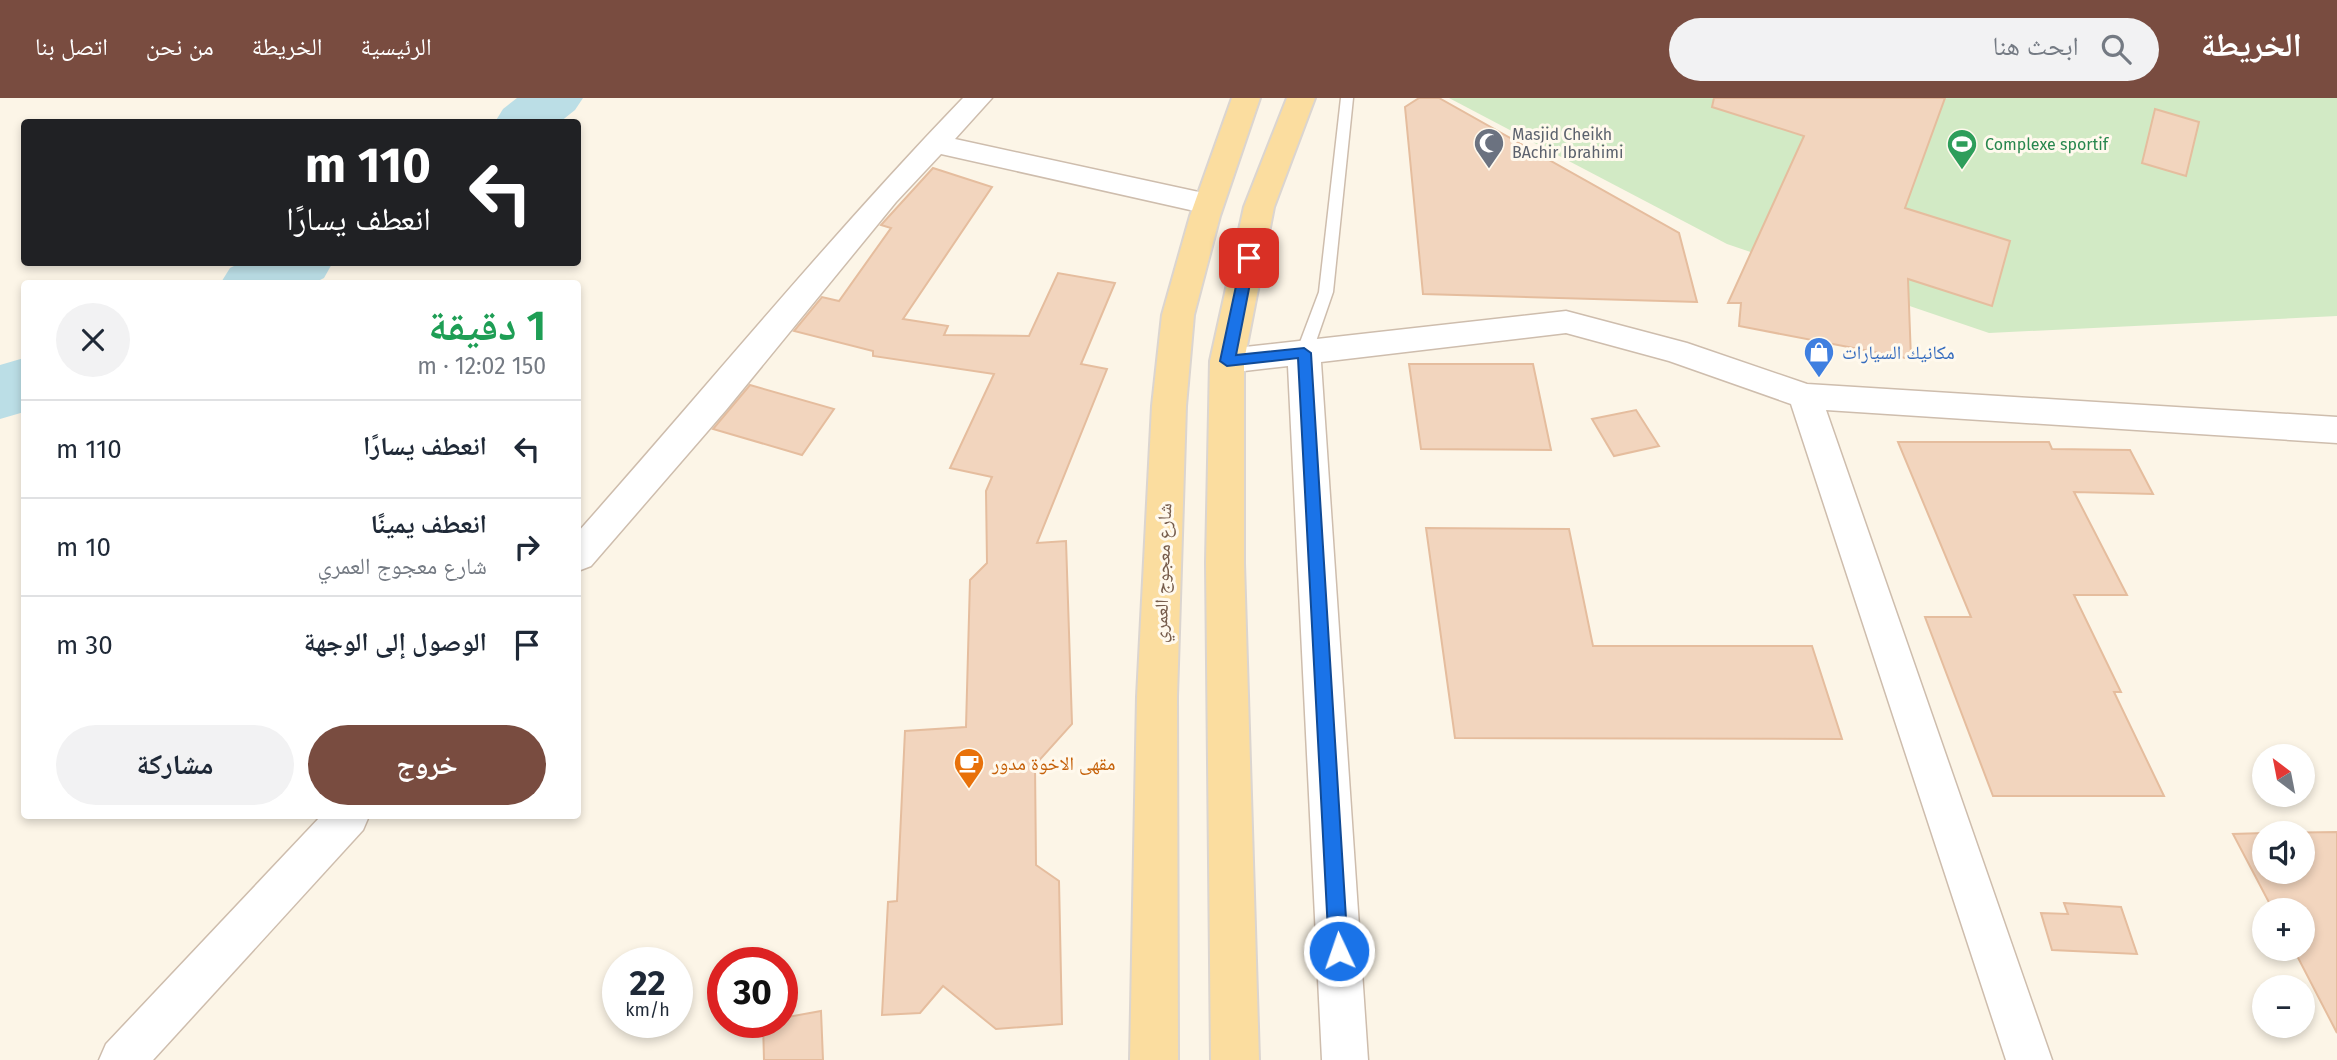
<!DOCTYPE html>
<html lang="ar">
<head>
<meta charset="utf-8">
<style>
	:root { --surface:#fff; --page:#f2f2f3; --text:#1f2937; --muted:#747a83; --line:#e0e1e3; --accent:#794c40 }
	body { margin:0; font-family:"Fira Sans","Noto Naskh Arabic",sans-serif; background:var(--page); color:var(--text); direction:rtl; height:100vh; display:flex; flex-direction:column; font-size:26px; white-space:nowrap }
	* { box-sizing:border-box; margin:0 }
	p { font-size:23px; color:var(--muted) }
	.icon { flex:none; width:38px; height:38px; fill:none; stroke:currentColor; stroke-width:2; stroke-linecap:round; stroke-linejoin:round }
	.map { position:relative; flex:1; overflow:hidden; direction:ltr }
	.sheet { position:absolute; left:21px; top:182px; width:560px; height:539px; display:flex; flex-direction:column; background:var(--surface); border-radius:7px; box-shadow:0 4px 10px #0003; direction:rtl }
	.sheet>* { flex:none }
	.banner { position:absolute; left:21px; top:21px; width:560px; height:147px; border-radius:7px; box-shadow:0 4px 10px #0003; direction:rtl; background:#202124; color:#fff; overflow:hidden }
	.needle { width:46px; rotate:328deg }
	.controls { position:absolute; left:2252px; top:646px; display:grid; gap:14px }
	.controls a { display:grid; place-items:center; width:63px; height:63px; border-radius:50%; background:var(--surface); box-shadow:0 4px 10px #0003; font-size:35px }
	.speed { position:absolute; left:602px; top:849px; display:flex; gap:14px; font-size:35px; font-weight:700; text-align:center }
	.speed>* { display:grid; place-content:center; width:91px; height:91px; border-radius:50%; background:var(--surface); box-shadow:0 4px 10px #0003; line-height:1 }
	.speed small { font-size:18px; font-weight:400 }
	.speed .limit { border:10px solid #d22; background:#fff; color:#111 }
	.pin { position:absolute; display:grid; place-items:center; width:60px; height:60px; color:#fff; margin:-30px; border-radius:14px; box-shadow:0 4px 10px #0006 }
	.me { position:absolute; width:77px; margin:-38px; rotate:357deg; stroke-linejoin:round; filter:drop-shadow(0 0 5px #0008) }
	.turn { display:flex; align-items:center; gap:24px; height:147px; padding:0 35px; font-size:32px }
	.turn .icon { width:91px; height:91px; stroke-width:2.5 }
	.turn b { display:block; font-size:49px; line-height:60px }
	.round { display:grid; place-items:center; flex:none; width:74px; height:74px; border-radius:37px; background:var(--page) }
	.overview { display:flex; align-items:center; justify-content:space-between; height:119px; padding:0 35px }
	h1 { font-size:42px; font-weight:700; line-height:52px; color:#1e9e55 }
	.button { display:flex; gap:14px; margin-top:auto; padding:14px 35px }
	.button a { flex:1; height:80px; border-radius:42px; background:var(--accent); color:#fff; font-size:28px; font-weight:700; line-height:80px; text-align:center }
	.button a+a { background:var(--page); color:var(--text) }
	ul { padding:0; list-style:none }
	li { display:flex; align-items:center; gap:21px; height:98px; padding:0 35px; border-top:2px solid var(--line) }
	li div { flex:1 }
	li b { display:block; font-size:26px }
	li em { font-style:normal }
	header { display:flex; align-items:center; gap:42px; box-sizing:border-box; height:98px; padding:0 35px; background:var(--accent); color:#fff }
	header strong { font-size:33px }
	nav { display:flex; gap:38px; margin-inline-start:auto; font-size:24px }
	.search { width:490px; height:63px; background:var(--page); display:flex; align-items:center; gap:18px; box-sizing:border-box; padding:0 24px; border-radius:38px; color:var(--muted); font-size:26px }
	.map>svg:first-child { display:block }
	.green { fill:#d2eac5 }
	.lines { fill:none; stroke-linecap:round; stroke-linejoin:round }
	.river { fill:#bbdee6; fill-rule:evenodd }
	.building { fill:#f2d5be; stroke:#e5bd9e; stroke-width:2 }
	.service-casing { stroke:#cebdad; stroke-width:3 }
	.minor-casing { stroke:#cebdad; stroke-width:3 }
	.primary-casing { stroke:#dbd5d0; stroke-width:4 }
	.service { fill:#fff; fill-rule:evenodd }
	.minor { fill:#fff; fill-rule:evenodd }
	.primary { fill:#fbdd9f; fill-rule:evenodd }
	.route { fill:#1a73e8; stroke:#114b97; stroke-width:2 }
	.labels { text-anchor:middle; stroke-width:6; stroke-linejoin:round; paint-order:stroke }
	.far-worship-label { font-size:16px; fill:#5b616d; stroke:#fff9ed; text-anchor:start }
	.far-leisure-label { font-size:16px; fill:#27864d; stroke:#fff9ed; text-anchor:start }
	.shop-label { font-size:19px; fill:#366cbe; stroke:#fff9ed; text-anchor:start }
	.street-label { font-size:19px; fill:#765c4b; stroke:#fff9ed }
	.food-label { font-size:19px; fill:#c56008; stroke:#fff9ed; text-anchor:start }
</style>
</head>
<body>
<header>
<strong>الخريطة</strong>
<div class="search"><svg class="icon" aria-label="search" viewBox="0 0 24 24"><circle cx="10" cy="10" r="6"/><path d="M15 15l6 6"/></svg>ابحث هنا</div>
<nav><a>الرئيسية</a><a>الخريطة</a><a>من نحن</a><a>اتصل بنا</a></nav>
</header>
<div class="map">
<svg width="2337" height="962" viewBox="0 0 2337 962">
	<rect width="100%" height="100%" fill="#fcf5e7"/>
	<path class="green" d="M1449,0H2337V218L1989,235L1727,146Z"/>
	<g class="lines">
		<g class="river">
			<path d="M517,0H583L575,12L560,24H495L503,11Z"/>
			<path d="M242,164H333L324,180L312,186H220L230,170Z"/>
			<path d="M24,260V314L0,321V267Z"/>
		</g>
	</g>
	<g class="building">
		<path d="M1419,0H1439L1679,135L1697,204L1423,196L1405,9Z"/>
		<path d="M1714,0H1945L1905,110L2010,143L1992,208L1908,181L1911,261L1739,228L1741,205H1728L1804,38L1712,9Z"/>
		<path d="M2155,11L2199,24L2186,78L2142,65Z"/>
		<path d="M933,70L992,89L903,221L948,228L944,237L1029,238L1058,175L1115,185L1081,266L1107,271L1037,445L1066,443L1072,626L1035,667L1036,767L1059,783L1062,926L996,931L943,888L920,915L882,917L888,804L897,803L905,633L966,629L970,482L987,465L986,393L992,379L950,370L994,276L873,258V253L794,233L822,199L839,203L891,130L881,127Z"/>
		<path d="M1409,266H1533L1551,352L1421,351Z"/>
		<path d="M750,287L834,311L802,357L713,331Z"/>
		<path d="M1636,312L1659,348L1614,358L1592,321Z"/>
		<path d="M1898,344H2049L2052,351L2130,352L2153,396L2074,394L2127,497H2074L2121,594H2114L2164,698H1993L1925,519H1971Z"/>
		<path d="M1426,430L1569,431L1593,548H1812L1842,641L1455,640Z"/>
		<path d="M2337,734V935L2293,850H2303V812H2273L2233,736L2264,735V774H2303V735H2278Z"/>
		<path d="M2064,805L2121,809L2137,856L2052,852L2041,815L2068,816Z"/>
		<path d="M821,913L823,962H764L763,924H782V920Z"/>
	</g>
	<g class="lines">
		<g class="service-casing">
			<path id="service" d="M1341,0H1353L1333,194L1312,255L1304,261L1296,255L1319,194Z"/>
		</g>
		<g class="minor-casing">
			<g id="minor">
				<path d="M963,0H992L955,41L1208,96L1218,99L1223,106L1218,113L1208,116L941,56L896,104L726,312L591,468L578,473V434C706,290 829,139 963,0Z"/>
				<path d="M1566,213L1687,245L1807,286L2337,319V345L1826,312L2052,962H2006L1791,306L1669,263L1566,235L1321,264L1368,962H1322L1288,268L1227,275L1216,271L1211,263L1216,255L1227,251Z"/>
				<path d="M321,718H369L363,732L153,962H99L106,946Z"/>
			</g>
		</g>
		<g class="primary-casing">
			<g id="primary">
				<path d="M1232,0H1260L1220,118L1194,217L1186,308L1177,599L1178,962H1130L1137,599L1152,308L1162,217L1190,118Z"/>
				<path d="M1287,0H1315L1274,109L1244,263V465L1259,962H1211L1206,465L1210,263L1244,109Z"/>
			</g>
		</g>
		<use href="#service" class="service"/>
		<use href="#minor" class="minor"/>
		<use href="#primary" class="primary"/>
	</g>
	<path class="route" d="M1249,156L1255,160L1236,257L1304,250L1311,255L1348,853L1346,860L1339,863L1332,860L1329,853L1298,260L1227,268L1220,263L1242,160Z"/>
	<defs>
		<g id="mosque-pin" transform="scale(1.575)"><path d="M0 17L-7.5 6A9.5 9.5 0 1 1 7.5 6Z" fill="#6b7280" stroke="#fff9ed"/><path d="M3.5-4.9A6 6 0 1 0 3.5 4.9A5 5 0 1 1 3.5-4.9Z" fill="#fff"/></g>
		<g id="stadium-pin" transform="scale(1.575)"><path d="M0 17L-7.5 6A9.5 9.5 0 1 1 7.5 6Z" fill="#2e9e5b" stroke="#fff9ed"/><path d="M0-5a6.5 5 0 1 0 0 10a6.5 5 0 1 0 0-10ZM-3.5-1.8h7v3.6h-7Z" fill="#fff"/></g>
		<g id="shop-pin" transform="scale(1.575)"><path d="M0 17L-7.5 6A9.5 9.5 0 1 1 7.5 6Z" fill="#3f7fe0" stroke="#fff9ed"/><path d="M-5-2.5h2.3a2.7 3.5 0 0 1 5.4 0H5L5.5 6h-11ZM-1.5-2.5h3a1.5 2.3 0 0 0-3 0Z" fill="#fff"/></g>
		<g id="cafe-pin" transform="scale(1.575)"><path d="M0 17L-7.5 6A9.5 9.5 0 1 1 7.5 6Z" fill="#e8710a" stroke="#fff9ed"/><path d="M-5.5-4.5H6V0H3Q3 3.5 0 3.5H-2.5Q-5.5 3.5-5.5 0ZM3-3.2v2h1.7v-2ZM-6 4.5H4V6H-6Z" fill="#fff"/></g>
	</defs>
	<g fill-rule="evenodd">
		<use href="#mosque-pin" x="1489" y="45"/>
		<use href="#stadium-pin" x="1962" y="46"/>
		<use href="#shop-pin" x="1819" y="254"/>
		<use href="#cafe-pin" x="969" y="665"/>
	</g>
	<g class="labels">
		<g class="far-worship-label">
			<text x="1512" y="42">Masjid Cheikh<tspan x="1512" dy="18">BAchir Ibrahimi</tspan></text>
		</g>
		<g class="far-leisure-label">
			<text x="1985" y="52">Complexe sportif</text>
		</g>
		<g class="shop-label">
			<text x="1842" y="261">مكانيك السيارات</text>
		</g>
		<g class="street-label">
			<text transform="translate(1162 475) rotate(-88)" y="7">شارع معجوج العمري</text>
		</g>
		<g class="food-label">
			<text x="992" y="672">مقهى الاخوة مدور</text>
		</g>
	</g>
</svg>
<div class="controls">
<a><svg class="needle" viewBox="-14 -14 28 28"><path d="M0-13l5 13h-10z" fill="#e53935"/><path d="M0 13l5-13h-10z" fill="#747a83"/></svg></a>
<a><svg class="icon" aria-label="sound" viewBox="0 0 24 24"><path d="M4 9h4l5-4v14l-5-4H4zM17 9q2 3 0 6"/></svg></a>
<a>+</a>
<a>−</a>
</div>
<div class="speed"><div>22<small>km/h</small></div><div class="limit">30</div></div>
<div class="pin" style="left:1249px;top:160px;background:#d93025"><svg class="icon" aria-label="arrive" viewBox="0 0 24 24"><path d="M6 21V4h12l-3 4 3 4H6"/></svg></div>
<svg class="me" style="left:1339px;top:853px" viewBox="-20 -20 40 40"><circle r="17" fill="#1a73e8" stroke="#fff" stroke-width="3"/><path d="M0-11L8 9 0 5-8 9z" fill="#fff"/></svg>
<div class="banner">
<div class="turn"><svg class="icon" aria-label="left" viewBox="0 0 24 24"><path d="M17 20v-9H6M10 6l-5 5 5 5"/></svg><div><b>110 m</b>انعطف يسارًا</div></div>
</div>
<section class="sheet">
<div class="overview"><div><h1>1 دقيقة</h1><p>150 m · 12:02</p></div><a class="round"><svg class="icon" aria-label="close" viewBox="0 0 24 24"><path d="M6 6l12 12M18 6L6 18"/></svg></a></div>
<ul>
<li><svg class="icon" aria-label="left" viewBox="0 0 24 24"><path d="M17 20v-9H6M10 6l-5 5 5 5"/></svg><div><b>انعطف يسارًا</b></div><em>110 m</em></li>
<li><svg class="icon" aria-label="right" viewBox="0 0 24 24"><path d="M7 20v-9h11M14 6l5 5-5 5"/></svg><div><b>انعطف يمينًا</b><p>شارع معجوج العمري</p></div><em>10 m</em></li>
<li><svg class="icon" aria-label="arrive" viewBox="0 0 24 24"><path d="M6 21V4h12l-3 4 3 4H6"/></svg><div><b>الوصول إلى الوجهة</b></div><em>30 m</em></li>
</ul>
<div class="button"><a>خروج</a><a>مشاركة</a></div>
</section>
</div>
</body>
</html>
